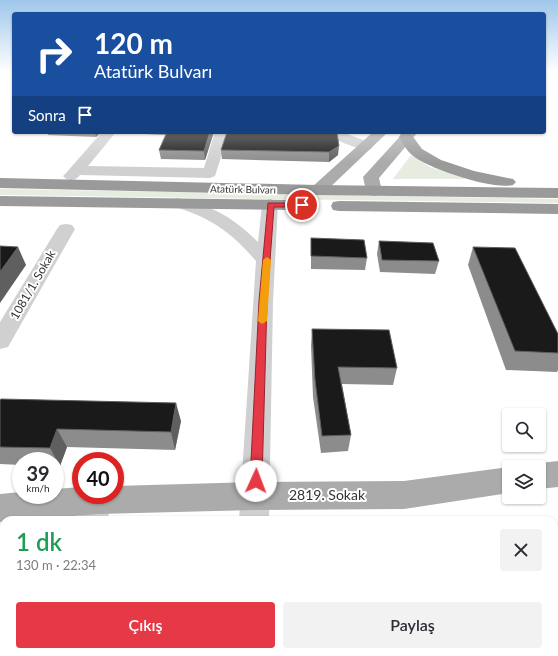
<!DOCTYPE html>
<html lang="tr">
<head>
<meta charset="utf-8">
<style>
	:root { --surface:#fff; --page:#f2f2f3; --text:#2b2b33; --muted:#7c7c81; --accent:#e63946 }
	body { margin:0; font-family:Lato,sans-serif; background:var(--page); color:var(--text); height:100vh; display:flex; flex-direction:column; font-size:15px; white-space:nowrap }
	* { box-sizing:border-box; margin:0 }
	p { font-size:13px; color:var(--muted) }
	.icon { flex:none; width:22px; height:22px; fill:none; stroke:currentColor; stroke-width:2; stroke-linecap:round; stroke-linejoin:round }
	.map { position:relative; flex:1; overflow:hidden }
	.panel { position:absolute; left:0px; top:516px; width:558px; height:140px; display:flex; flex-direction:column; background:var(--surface); border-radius:12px 12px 0 0; box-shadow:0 1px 3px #0004 }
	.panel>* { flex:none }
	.hud { position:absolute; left:12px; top:12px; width:534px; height:122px; border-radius:4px; box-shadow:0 1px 3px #0004; background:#1a4fa0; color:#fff; overflow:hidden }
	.fabs { position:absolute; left:502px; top:408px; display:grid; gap:8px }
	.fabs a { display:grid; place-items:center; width:44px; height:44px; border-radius:4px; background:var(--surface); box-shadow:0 1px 3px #0004; font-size:20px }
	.speed { position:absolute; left:12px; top:452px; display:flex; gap:8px; font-size:20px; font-weight:700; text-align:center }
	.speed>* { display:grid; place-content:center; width:52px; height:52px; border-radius:50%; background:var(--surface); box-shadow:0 1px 3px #0004; line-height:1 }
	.speed small { font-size:10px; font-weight:400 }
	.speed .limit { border:6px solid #d22; background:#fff; color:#111 }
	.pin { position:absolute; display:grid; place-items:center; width:34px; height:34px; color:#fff; margin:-17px; border:2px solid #fff; border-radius:50%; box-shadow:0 1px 4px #0007 }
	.me { position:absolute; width:44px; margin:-22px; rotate:2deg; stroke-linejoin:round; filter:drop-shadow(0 0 3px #0008) }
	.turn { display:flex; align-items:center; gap:14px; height:84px; padding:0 16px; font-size:18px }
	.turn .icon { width:52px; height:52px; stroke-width:2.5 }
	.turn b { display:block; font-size:28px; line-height:34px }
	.then { display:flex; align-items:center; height:38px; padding:0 16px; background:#0003; gap:8px; font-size:15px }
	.round { display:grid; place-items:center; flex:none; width:42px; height:42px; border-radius:4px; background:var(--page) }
	.headline { display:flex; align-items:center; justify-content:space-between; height:68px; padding:0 16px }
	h1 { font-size:24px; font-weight:600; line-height:30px; color:#1e9e55 }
	.cta { display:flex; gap:8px; margin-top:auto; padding:8px 16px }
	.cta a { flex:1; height:46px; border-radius:4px; background:var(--accent); color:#fff; font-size:16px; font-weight:600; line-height:46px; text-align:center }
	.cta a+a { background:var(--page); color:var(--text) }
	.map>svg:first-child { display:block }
	.green { fill:#e6ecdf }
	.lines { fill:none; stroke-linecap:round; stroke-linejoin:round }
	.minor { fill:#d0d0d0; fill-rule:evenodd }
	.major { fill:#ababab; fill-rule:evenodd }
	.highway { fill:#9a9a9a; fill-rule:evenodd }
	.wall { fill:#8c8c8c }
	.shaded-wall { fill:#5f5f5f }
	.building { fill:#1a1a1a; stroke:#5f5f5f }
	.route { fill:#e63946; stroke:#96252e }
	.slow { fill:#f59e0b }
	.labels { text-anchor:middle; stroke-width:4; stroke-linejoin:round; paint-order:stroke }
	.far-street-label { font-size:10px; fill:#333; stroke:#fff }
	.street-label { font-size:12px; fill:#333; stroke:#fff }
	.near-street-label { font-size:14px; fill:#333; stroke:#fff }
</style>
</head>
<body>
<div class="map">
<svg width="558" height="656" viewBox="0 0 558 656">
	<rect width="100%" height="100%" fill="#fff"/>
	<g class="green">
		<path d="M411,155L430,167L466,179H393Z"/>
		<path d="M0,189L558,199V203L0,195Z"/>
	</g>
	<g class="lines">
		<g class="minor">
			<path d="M102,132H116L88,166L204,168L215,132H229L215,176L210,178L80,175C76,180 73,181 66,179L63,176L66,173Z"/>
			<path d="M326,132H342L371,143L373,146L371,149C361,151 332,140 326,132Z"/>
			<path d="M177,198C211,205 233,217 258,242L262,204L264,201L270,199L276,201L278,204L273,301L269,520H239L256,261C231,232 209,216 171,206L169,203L171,200Z"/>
			<path d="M66,224L72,225L75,229L8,347L0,349V322L57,229L60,225Z"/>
			<path d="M85,495H111L113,500L107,520H77Z"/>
			<path d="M34,652H70L69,656H33Z"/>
			<path d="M230,652H266L265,656H229Z"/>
		</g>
		<g class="major">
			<path d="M373,132H388L324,193L318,195L312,193L310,190L312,187Z"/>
			<path d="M404,132H418L379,178L382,191L380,194L374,196L368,194L366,191L363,177Z"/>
			<path d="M558,461V487L539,489V467H529L539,463Z"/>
			<path d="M509,467V493L404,509L255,510L98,514L27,520H4V522H0V494L21,492V495H55V489L81,487V495H115V486L255,482L404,481Z"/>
		</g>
		<g class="highway">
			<path d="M406,133L411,134L422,149L441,160L474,171L513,179L516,182L513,185C493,190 428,169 412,155C406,150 403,143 399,137L401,134Z"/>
			<path d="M0,178L318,185L558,188V198L318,195L0,188Z"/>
			<path d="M0,196L293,200L299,202L301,205L299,208L293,210L0,206Z"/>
			<path d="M339,201L558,204V214L339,211L333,210L331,206L333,202Z"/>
		</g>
	</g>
	<g class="wall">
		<path d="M47,132H101L96,137L48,135Z"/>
		<path d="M144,132H214L205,160L161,159L159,150L166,135L144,134Z"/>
		<path d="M337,132L338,155L329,162L222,159L221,150Z"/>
		<path d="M311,238L367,258L365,270L311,269Z"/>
		<path d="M379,241L439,261L435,274L380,272L377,254Z"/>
		<path d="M473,247L558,334V370L557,372L506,370L468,265Z"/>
		<path d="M312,329L397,368L393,385L342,384L351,435L348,451L321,453L313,397L311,346Z"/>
		<path d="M0,400L181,421L175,450L67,447L60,466H55V461H21V465L0,464Z"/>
		<path d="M0,560L4,561V639L0,638Z"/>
		<path d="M157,652H215L214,656H156Z"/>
	</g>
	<g class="shaded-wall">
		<path d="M95,132H101L96,137Z"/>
		<path d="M210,132H214L205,160L204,151Z"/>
		<path d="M339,146L338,155L329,162V152Z"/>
		<path d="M18,247L26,265L0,303V272Z"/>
		<path d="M176,403L181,421L175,450L171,432Z"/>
		<path d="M57,429L67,447L60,466L50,448Z"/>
		<path d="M4,567V579L1,576Z"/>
		<path d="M4,604V638L0,635V614Z"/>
		<path d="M190,652H193L194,656H189Z"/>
		<path d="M212,652H215L214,656H213Z"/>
	</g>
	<g class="building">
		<path d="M167,132H210L204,151L159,150Z"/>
		<path d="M227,132H337L339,146L329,152L221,150Z"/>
		<path d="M311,238L364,240L367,258L311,256Z"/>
		<path d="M379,241L433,243L439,261L382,260Z"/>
		<path d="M0,246L18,247L0,272Z"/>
		<path d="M473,247L515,248L558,334V353L515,351Z"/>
		<path d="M312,329L389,330L397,368L338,367L351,435L322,436L315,380Z"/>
		<path d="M1,399L176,403L171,432L57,429L50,448L0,447V400Z"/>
		<path d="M0,560L4,561V567L1,576H4V604L0,614Z"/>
		<path d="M157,652H190L189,656H156Z"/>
	</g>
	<linearGradient id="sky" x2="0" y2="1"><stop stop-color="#9ec6ea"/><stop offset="0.44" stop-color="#fff"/><stop offset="1" stop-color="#fff" stop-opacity="0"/></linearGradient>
	<rect width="558" height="163" fill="url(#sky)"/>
	<path class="route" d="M268,203H302L306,205L302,207H274L267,301L262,481L260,485L256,486L251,485L250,481L259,301Z"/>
	<path class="slow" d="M267,257L271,260L267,321L262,324L258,321L263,260Z"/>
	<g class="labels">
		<g class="far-street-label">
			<text transform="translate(243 189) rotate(1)" y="4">Atatürk Bulvarı</text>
		</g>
		<g class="street-label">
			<text transform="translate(33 285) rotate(-60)" y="4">1081/1. Sokak</text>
		</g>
		<g class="near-street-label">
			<text x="327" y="500">2819. Sokak</text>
		</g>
	</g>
</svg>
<div class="fabs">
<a><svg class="icon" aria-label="search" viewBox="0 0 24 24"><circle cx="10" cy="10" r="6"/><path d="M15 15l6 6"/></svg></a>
<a><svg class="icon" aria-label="layers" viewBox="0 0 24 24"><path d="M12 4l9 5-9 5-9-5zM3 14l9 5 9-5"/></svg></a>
</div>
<div class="speed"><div>39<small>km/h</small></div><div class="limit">40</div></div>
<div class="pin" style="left:302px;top:205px;background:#d93025"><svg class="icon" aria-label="arrive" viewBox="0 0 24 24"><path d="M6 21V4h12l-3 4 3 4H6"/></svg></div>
<svg class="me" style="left:256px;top:481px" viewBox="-20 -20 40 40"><circle r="19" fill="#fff"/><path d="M0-13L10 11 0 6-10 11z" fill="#e63946"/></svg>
<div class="hud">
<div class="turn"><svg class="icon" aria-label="right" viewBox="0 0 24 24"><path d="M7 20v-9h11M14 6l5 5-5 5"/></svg><div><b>120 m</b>Atatürk Bulvarı</div></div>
<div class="then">Sonra<svg class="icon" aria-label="arrive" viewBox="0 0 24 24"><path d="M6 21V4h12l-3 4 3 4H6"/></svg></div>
</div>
<section class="panel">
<div class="headline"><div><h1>1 dk</h1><p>130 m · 22:34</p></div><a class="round"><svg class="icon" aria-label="close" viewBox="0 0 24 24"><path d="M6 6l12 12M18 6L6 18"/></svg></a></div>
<div class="cta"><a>Çıkış</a><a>Paylaş</a></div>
</section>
</div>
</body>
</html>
